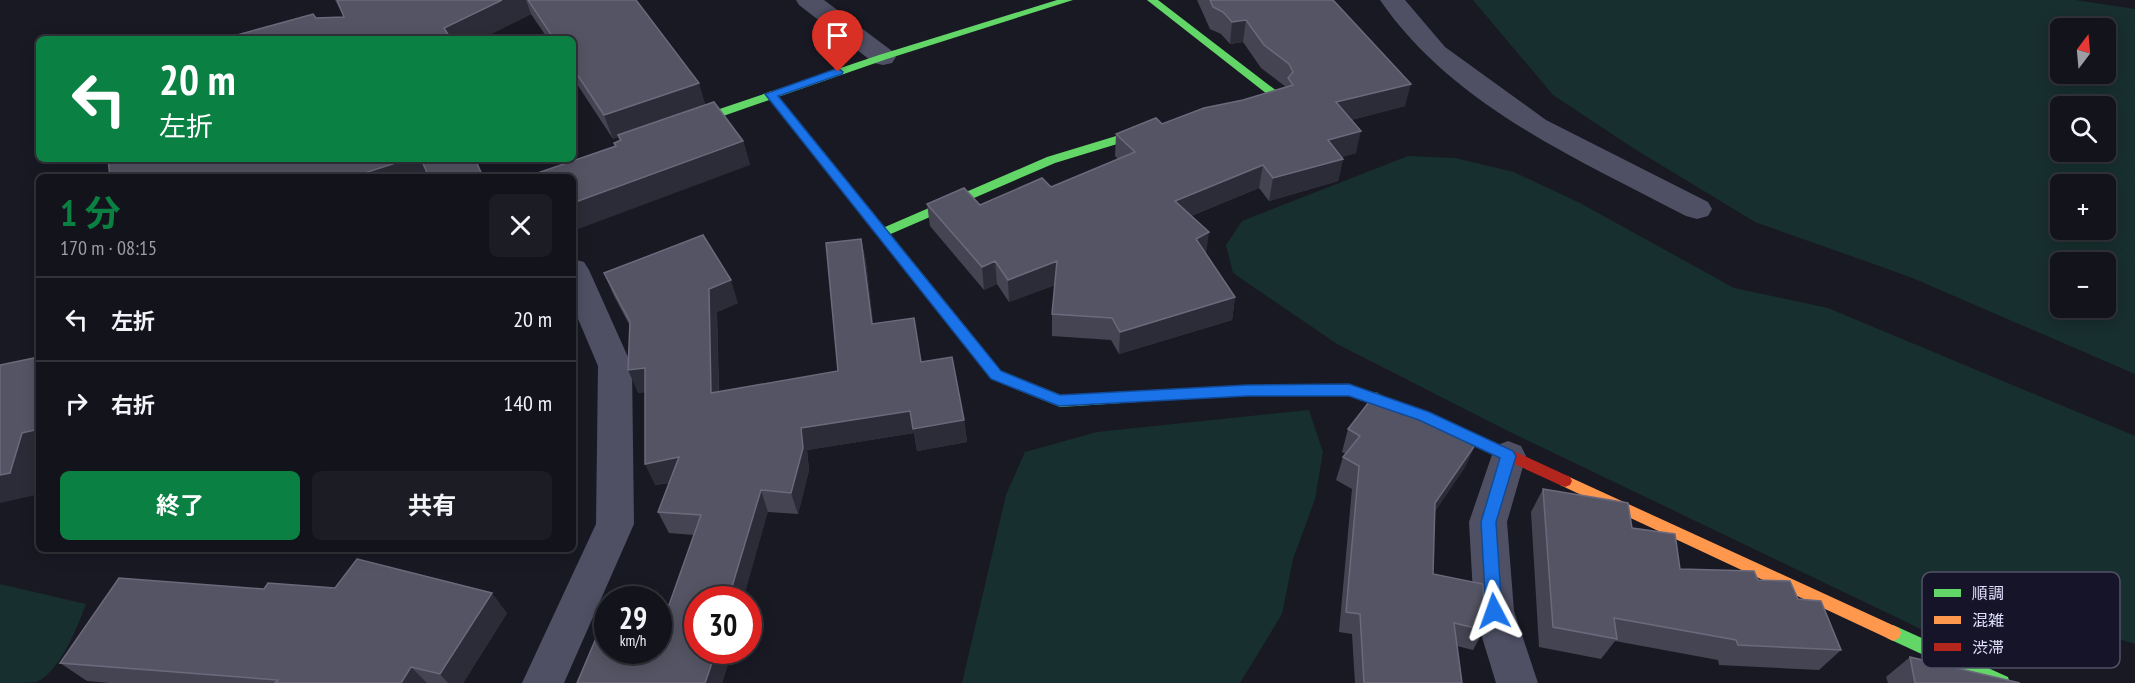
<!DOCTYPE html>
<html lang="ja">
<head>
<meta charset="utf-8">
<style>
	:root { --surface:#13131b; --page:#1c1c24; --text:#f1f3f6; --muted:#9d9ea3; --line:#32323a; --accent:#0b8043 }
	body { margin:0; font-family:"PT Sans Narrow","Noto Sans JP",sans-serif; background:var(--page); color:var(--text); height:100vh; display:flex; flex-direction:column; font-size:22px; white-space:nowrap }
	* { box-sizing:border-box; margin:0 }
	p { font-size:20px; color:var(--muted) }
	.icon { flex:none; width:33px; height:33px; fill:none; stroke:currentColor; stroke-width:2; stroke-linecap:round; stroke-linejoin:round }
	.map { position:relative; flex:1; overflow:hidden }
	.panel { position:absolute; left:36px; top:174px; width:540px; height:378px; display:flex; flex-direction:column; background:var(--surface); border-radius:9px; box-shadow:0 3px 15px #0003,0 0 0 2px var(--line) }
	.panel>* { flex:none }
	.top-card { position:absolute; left:36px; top:36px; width:540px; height:126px; border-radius:9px; box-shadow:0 3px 15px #0003,0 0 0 2px var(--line); background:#0b8043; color:#fff; overflow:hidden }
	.needle { width:39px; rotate:16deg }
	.controls { position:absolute; left:2050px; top:18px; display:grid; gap:12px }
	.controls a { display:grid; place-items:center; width:66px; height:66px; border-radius:9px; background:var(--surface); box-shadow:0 3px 15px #0003,0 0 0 2px var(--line); font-size:30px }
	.speed { position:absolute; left:594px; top:586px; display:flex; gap:12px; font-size:30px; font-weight:700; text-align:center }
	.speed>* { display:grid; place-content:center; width:78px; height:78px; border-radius:50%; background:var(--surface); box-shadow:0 3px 15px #0003,0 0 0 2px var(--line); line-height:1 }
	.speed small { font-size:15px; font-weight:400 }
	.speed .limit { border:9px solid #d22; background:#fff; color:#111 }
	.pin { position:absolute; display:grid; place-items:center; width:51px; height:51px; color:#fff; margin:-62px -26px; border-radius:50% 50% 50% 0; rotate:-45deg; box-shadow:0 0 6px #0007 }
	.pin .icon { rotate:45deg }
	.me { position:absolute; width:66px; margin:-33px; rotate:356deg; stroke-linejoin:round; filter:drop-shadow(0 0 4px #0008) }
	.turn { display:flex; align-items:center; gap:21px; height:126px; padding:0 24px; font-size:27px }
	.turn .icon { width:78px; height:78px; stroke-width:2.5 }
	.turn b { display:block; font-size:42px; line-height:51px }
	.round { display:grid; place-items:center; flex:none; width:63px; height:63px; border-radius:9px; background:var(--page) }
	.headline { display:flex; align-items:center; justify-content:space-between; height:102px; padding:0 24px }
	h1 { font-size:36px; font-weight:700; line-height:45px; color:var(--accent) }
	.cta { display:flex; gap:12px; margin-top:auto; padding:12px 24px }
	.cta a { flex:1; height:69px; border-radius:9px; background:var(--accent); color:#fff; font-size:24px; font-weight:700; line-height:69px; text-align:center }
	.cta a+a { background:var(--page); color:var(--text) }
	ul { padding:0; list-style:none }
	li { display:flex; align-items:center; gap:18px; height:84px; padding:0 24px; border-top:2px solid var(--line) }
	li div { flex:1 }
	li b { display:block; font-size:22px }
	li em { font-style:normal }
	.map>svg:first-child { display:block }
	.green { fill:#172f2e; fill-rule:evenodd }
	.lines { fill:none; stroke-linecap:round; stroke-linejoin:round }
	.street { fill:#4f5064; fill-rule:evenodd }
	.fast { fill:#63d668; fill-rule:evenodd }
	.slow { fill:#ff974d; fill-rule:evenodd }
	.jam { fill:#b3261e; fill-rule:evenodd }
	.wall { fill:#454452 }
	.shaded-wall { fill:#2c2c38 }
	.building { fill:#555464; stroke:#6b6a7c; stroke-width:1.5 }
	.route { fill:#1a73e8; stroke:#114b97; stroke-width:1.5 }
	.key { fill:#151429; stroke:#525168; stroke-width:1.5 }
	.key-label { font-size:16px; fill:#e0dffc }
</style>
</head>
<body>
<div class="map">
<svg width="2135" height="683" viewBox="0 0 2135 683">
	<rect width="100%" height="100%" fill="#191924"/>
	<g class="green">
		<path d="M1473,0H2075L2135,9V374L1910,277L1755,222L1633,148L1553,95ZM2061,28H2106V74H2061ZM2061,106H2106V152H2061ZM2061,184H2106V230H2061ZM2061,262H2106V308H2061Z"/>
		<path d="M1408,156L1455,158L1514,172L1580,203L1734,288L1828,308L2135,436V644L2103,634L2024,644H1952L1508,431L1337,344L1233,273L1226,245L1242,221Z"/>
		<path d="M1309,410L1323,452L1315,499L1293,559L1282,614L1240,683H962L1006,495L1025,452L1097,432Z"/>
		<path d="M0,584L86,604C77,628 61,669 37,682C28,683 10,683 0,683Z"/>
	</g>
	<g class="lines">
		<g class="street">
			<path d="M796,0H824L892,51L896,57L892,63L883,65L874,63L799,5Z"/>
			<path d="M1380,0H1405L1445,47L1546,120L1708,202L1712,209L1708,216L1697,219L1686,216C1577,159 1452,105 1380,0Z"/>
			<path d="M573,259L584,262L589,270L632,366L634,524L564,683H522L596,524L598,366L573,307Z"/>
			<path d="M1508,441L1521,446L1526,456L1507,522L1514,611L1538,683H1496L1474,611L1469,522L1495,446Z"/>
		</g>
		<g class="fast">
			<path d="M1057,0H1073L887,59L683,130H675L673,127L675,124L879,55Z"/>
			<path d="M1147,0H1158L1278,92V96L1261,109L1235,113V109L1253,104L1267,94Z"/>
			<path d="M1159,123L1165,127L1163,130L1055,163L886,236L882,237L876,233L878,230L1047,157Z"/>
			<path d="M977,346L982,347L1001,371L1061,395L1247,385H1349L1391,399L1393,403L1391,407L1386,409L1349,395H1247L1060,407L991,379L970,351L972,347Z"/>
			<path d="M1893,625L2008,677L2010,683H1984L1887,638L1885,633L1887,628Z"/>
		</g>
		<g class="slow">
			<path d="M771,91L775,92L982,347L984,351L982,355H972L767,96L765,94Z"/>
			<path d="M1565,475L1899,628L1901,633L1899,638L1893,641L1887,638L1560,485L1558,481L1560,477Z"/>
		</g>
		<path class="jam" d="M1386,397L1429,412L1570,477L1572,481L1570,485L1565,487L1560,485L1419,420L1381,407L1379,403L1381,399Z"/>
	</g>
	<g class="wall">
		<path d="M335,0H636L706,105L743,141L750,165L615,146L614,143L620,141L618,137L613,139L573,78V39H548L531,14L481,39H223L316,18L344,17Z"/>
		<path d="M1197,0H1333L1405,106L1351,120L1356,153L1342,157L1343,159L1338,181L1269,201L1259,188L1191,216L1206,254L1235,297L1232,320L1119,354L1111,340L1052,336V314L1055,285L1009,302L997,284L984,290L930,226L927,204L980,205L1051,187L1118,159L1115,156L1116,134L1162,124L1286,87L1261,68L1243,42L1230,44L1221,34L1210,29Z"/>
		<path d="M861,239L866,262L873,324L921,362L964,420L967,442L917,451L914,433L807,450L809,470L798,514L768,512L698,600L732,651L722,683H577L669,605L694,535L669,533L658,512L669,483L655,485L645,392L638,393L630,326L614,296L604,273L738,303L717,312L719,392L838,371Z"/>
		<path d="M1348,429L1475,445L1465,467L1435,511L1433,574L1484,630L1473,650L1457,646L1462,683H1355L1352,634L1339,632L1352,489L1336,480L1343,457L1346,454L1342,452Z"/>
		<path d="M1543,489L1632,528L1680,569L1758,580L1798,599L1841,650L1819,670L1719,665L1718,660L1615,641L1601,659L1539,647L1531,512Z"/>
		<path d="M335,588L507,613L463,683H110L87,681L60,663L264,589Z"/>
		<path d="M1910,657L2020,683H1888L1886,677Z"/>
	</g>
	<g class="shaded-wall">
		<path d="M502,0H526L531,14L481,39H450L444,28Z"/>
		<path d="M1246,20L1243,42L1230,44L1232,22Z"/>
		<path d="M699,83L706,107L618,135V137L613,139L604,115Z"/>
		<path d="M1411,84L1405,106L1331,125L1336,102Z"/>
		<path d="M1361,131L1356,153L1323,163L1328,140Z"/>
		<path d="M743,141L750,165L573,231V203Z"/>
		<path d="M408,159H421L431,177H352Z"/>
		<path d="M475,159H476L484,177H483Z"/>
		<path d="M1343,159L1338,181L1269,201L1273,178Z"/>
		<path d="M1263,165L1259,188L1173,223L1175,201Z"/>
		<path d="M1209,232L1206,255L1196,239Z"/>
		<path d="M861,239L866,262L876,347L872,324Z"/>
		<path d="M995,261L997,284L984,290L982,267Z"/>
		<path d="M1057,261V284L1009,302L1008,280Z"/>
		<path d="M731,280L738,303L717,312L719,416L711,393L709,289Z"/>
		<path d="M1235,297L1232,320L1119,354L1120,332Z"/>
		<path d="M573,315L576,322L573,323Z"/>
		<path d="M645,368L655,390L638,393L628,370Z"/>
		<path d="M910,411L964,420L967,442L917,451L914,433L807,450L809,470L798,514L791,493L801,428Z"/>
		<path d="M39,429V486L36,495L0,503V475L22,433Z"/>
		<path d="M1475,445L1465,467L1426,525L1435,503Z"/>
		<path d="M679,457L689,479L655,485L645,464Z"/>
		<path d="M761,490L768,512L743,600H728Z"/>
		<path d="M492,593L507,613L463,683H448L440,674Z"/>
		<path d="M716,651H732L722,683H705Z"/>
		<path d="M411,667L427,683H401Z"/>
	</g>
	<g class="building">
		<path d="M337,0H502L444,28L451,39H223L313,14L316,18L344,17Z"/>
		<path d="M528,0H636L699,83L604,115L573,68V39H554Z"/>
		<path d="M1210,0H1333L1411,84L1336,102L1361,131L1328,140L1343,159L1273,178L1263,165L1175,201L1209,232L1196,239L1235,297L1120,332L1112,318L1052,314L1057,261L1008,280L995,261L982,267L927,204L964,188L980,205L1042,178L1051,187L1135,152L1116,134L1156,118L1162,124L1204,108L1243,100L1293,85L1288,78L1293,72L1289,64L1264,45L1246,20L1232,22L1223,12L1213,7Z"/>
		<path d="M714,102L743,141L573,203V177H526L616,146L614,143L621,140L618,135Z"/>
		<path d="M108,159H408L352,177H110Z"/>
		<path d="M421,159H475L483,177H429Z"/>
		<path d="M703,235L731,280L709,289L711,393L838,371L826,243L861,239L872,324L914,318L921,362L952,357L964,420L913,429L910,411L801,428L803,448L791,493L761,490L728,600H698V651H716L705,683H577L608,610V651H658V603L669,605L701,515L658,512L679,457L645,464V368L628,370L630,322L604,273Z"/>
		<path d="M39,357V429L22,433L10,473L0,475V365Z"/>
		<path d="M1376,393L1475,445L1435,503L1433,574L1483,584L1484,630L1454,623L1462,683H1364L1360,614L1346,612L1359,466L1343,457L1360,436L1348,429Z"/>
		<path d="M1543,489L1628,503L1632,528L1675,534L1680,569L1754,571L1758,580L1790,581L1798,599L1821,601L1841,650L1738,645L1736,640L1614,618L1617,639L1553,627Z"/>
		<path d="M357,559L492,593L440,674L411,667L401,683H275L278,680L60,663L119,578L264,589L268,583L335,588Z"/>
		<path d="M612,598L630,600H612Z"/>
		<path d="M1910,657L2020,683H1915Z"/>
	</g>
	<path class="route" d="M838,68L843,72L842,74L778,96L1001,371L1060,395L1247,385L1349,384L1429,412L1513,451L1516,456L1496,522L1502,611L1500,616L1494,618L1489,616L1486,611L1481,522L1500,458L1419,420L1349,396H1247L1059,406L991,379L765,94Z"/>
	<rect x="1922" y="572" width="198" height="96" rx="9" class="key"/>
	<rect x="1934" y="589" width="27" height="8" fill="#63d668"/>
	<rect x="1934" y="616" width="27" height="8" fill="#ff974d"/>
	<rect x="1934" y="643" width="27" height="8" fill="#b3261e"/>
	<g class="key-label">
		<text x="1972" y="599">順調</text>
		<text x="1972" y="626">混雑</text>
		<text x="1972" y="653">渋滞</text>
	</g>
</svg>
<div class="controls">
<a><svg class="needle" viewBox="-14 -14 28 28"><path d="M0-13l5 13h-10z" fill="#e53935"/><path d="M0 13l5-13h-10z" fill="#9d9ea3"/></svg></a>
<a><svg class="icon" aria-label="search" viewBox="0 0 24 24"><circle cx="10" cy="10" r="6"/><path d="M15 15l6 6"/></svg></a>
<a>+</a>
<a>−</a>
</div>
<div class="speed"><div>29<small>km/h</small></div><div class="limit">30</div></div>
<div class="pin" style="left:838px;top:72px;background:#d93025"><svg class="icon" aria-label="arrive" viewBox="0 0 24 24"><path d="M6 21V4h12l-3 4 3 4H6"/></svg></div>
<svg class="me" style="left:1494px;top:611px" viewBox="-20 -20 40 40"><path d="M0-17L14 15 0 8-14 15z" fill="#1a73e8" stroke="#fff" stroke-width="4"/></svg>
<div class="top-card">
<div class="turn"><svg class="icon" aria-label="left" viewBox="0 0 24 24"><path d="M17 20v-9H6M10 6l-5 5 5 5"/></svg><div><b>20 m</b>左折</div></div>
</div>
<section class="panel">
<div class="headline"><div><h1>1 分</h1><p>170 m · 08:15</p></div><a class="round"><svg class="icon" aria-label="close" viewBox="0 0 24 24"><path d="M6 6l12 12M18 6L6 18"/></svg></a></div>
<ul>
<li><svg class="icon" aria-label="left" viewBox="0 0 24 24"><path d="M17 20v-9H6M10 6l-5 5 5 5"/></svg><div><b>左折</b></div><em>20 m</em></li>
<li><svg class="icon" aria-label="right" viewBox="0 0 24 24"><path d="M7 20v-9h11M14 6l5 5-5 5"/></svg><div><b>右折</b></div><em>140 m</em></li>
</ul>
<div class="cta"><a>終了</a><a>共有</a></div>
</section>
</div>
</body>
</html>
